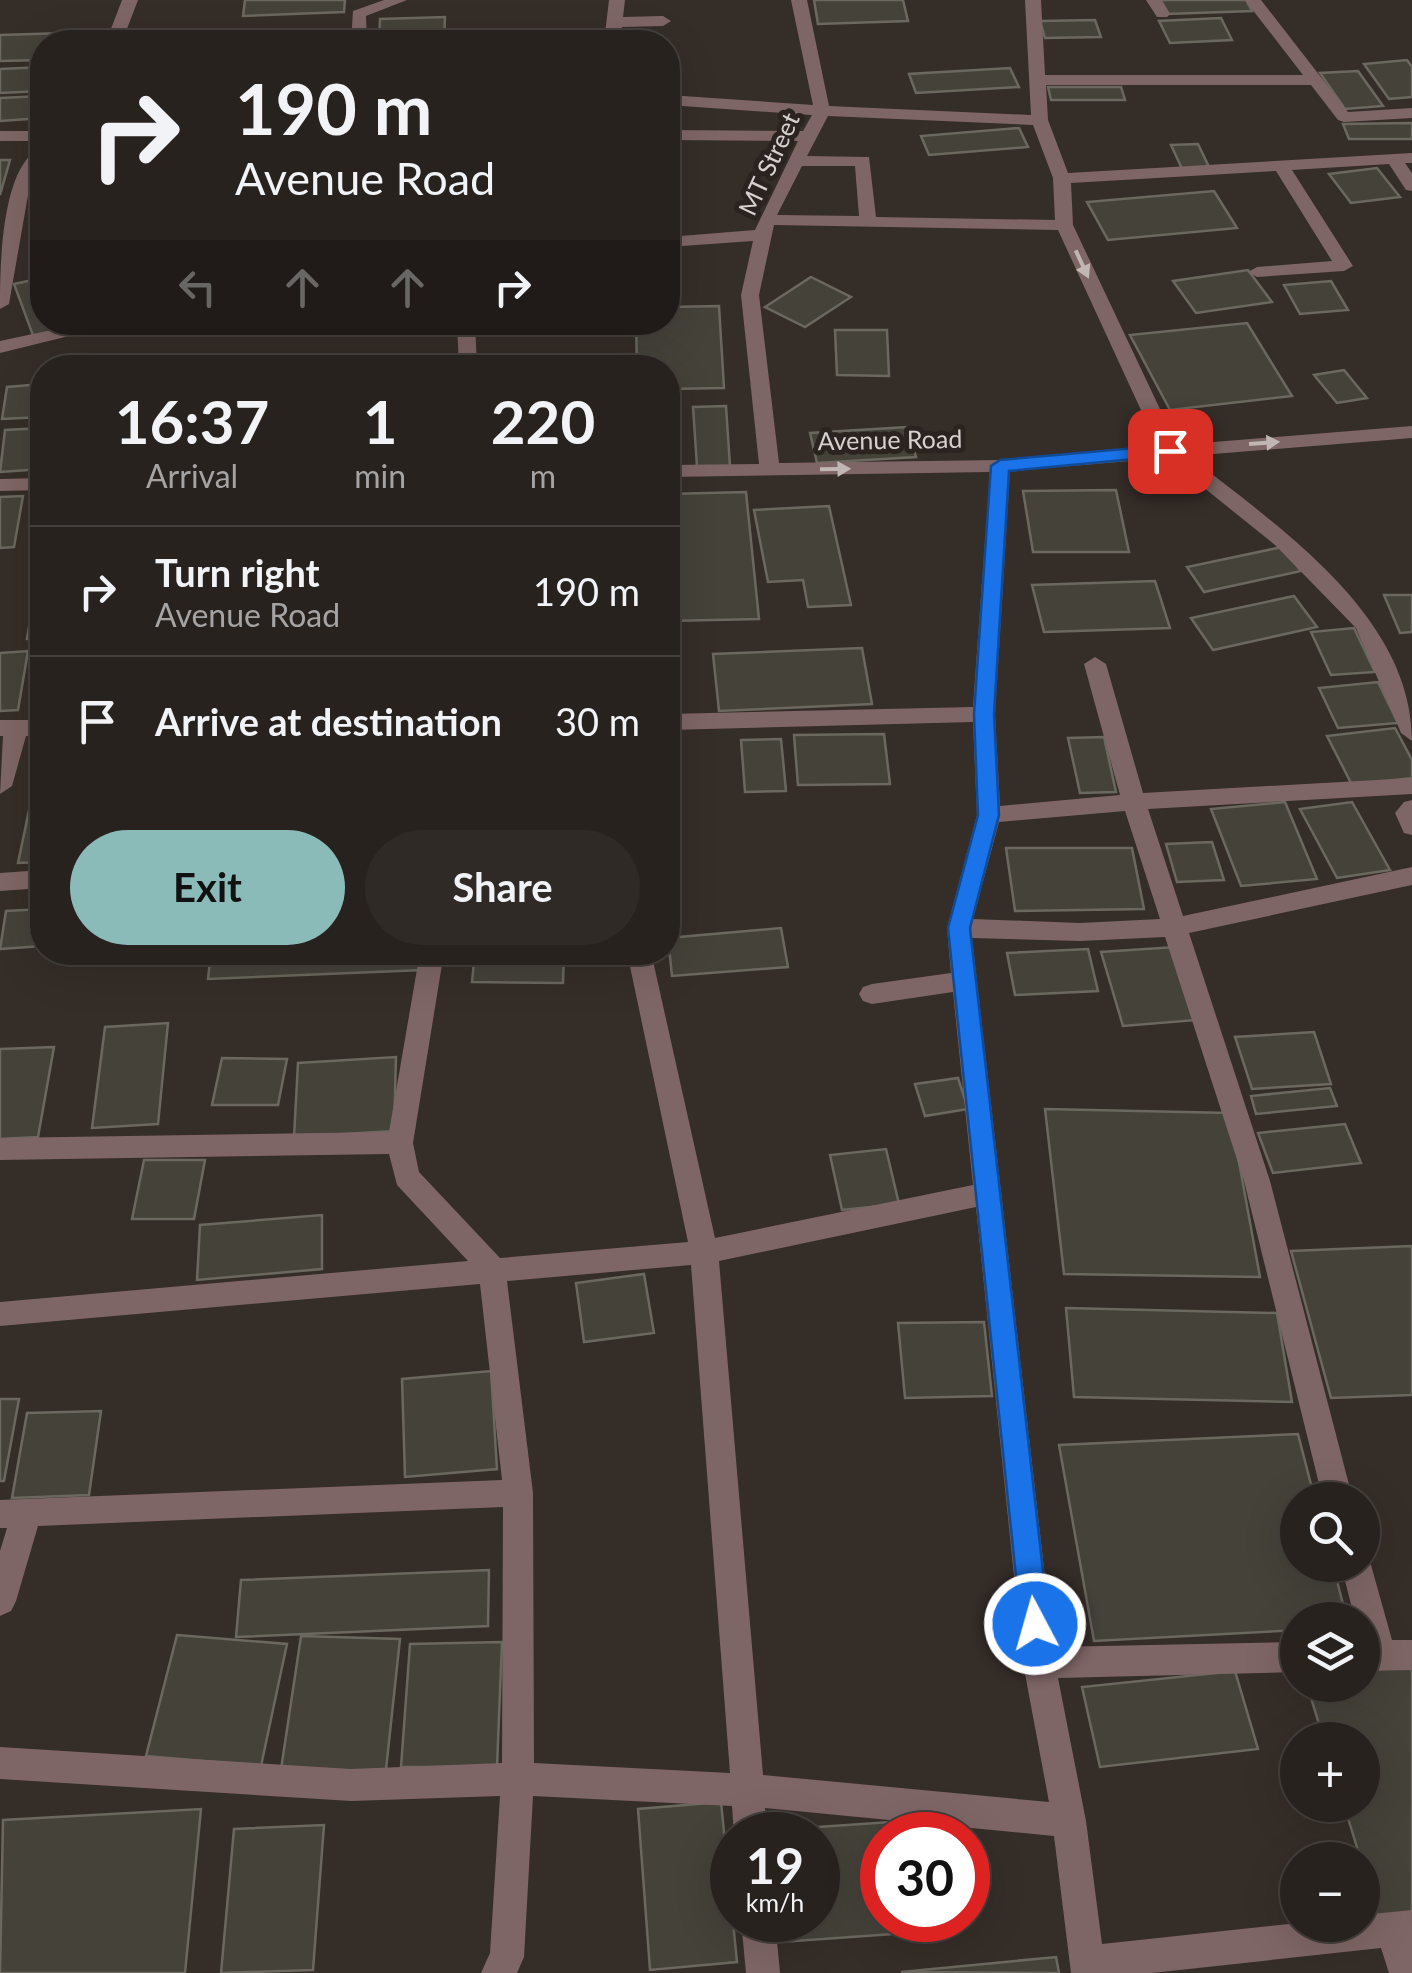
<!DOCTYPE html>
<html lang="en">
<head>
<meta charset="utf-8">
<style>
	:root { --surface:#28221e; --page:#302a27; --text:#f1f3f6; --muted:#a5a4a4; --line:#443f3c; --accent:#8bbbb9 }
	body { margin:0; font-family:Lato,sans-serif; background:var(--page); color:var(--text); height:100vh; display:flex; flex-direction:column; font-size:38px; white-space:nowrap }
	* { box-sizing:border-box; margin:0 }
	p { font-size:32px; color:var(--muted) }
	.icon { flex:none; width:55px; height:55px; fill:none; stroke:currentColor; stroke-width:2; stroke-linecap:round; stroke-linejoin:round }
	.map { position:relative; flex:1; overflow:hidden }
	.sheet { position:absolute; left:30px; top:355px; width:650px; height:610px; display:flex; flex-direction:column; background:var(--surface); border-radius:40px; box-shadow:0 10px 40px #0002,0 0 0 2px var(--line) }
	.sheet>* { flex:none }
	.hud { position:absolute; left:30px; top:30px; width:650px; height:305px; border-radius:40px; box-shadow:0 10px 40px #0002,0 0 0 2px var(--line); background:#28221e; color:var(--text); overflow:hidden }
	.buttons { position:absolute; left:1280px; top:1482px; display:grid; gap:20px }
	.buttons a { display:grid; place-items:center; width:100px; height:100px; border-radius:50%; background:var(--surface); box-shadow:0 10px 40px #0002,0 0 0 2px var(--line); font-size:50px }
	.speed { position:absolute; left:710px; top:1812px; display:flex; gap:20px; font-size:50px; font-weight:700; text-align:center }
	.speed>* { display:grid; place-content:center; width:130px; height:130px; border-radius:50%; background:var(--surface); box-shadow:0 10px 40px #0002,0 0 0 2px var(--line); line-height:1 }
	.speed small { font-size:25px; font-weight:400 }
	.speed .limit { border:15px solid #d22; background:#fff; color:#111 }
	.pin { position:absolute; display:grid; place-items:center; width:85px; height:85px; color:#fff; margin:-42px; border-radius:20px; box-shadow:0 5px 15px #0006 }
	.me { position:absolute; width:110px; margin:-55px; rotate:354deg; stroke-linejoin:round; filter:drop-shadow(0 0 8px #0008) }
	.turn { display:flex; align-items:center; gap:35px; height:210px; padding:0 40px; font-size:45px }
	.turn .icon { width:130px; height:130px; stroke-width:2.5 }
	.turn b { display:block; font-size:70px; line-height:85px }
	.lanes { display:flex; align-items:center; height:95px; padding:0 40px; background:#0003; justify-content:center; gap:50px; direction:ltr }
	.lanes .off { opacity:.35 }
	.eta { display:flex; justify-content:space-evenly; align-items:center; height:170px; text-align:center }
	.eta b { font-size:60px; font-weight:700; line-height:70px }
	.cta { display:flex; gap:20px; margin-top:auto; padding:20px 40px }
	.cta a { flex:1; height:115px; border-radius:60px; background:var(--accent); color:#111; font-size:40px; font-weight:700; line-height:115px; text-align:center }
	.cta a+a { background:var(--page); color:var(--text) }
	ul { padding:0; list-style:none }
	li { display:flex; align-items:center; gap:30px; height:130px; padding:0 40px; border-top:2px solid var(--line) }
	li div { flex:1 }
	li b { display:block; font-size:38px }
	li em { font-style:normal }
	.map>svg:first-child { display:block }
	.building { fill:#45423a; stroke:#6b685f; stroke-width:2.5 }
	.lines { fill:none; stroke-linecap:round; stroke-linejoin:round }
	.minor { fill:#7f6666; fill-rule:evenodd }
	.oneway { fill:#c0b6b4 }
	.route { fill:#1a73e8; stroke:#114b97; stroke-width:2.5 }
	.labels { text-anchor:middle; stroke-width:10; stroke-linejoin:round; paint-order:stroke }
	.far-street-label { font-size:25px; fill:#d6d1ce; stroke:#2a231f }
</style>
</head>
<body>
<div class="map">
<svg width="1412" height="1973" viewBox="0 0 1412 1973">
	<rect width="100%" height="100%" fill="#352d28"/>
	<g class="building">
		<path d="M245,0H345L344,12L243,16Z"/>
		<path d="M814,0H903L908,21L818,24Z"/>
		<path d="M1158,0H1246L1252,11L1166,14Z"/>
		<path d="M445,17L444,42H379L380,19Z"/>
		<path d="M1221,18L1232,40L1170,43L1159,21Z"/>
		<path d="M1095,20L1101,37L1045,38L1040,21Z"/>
		<path d="M96,32L94,42H42V60L0,61V35Z"/>
		<path d="M1407,60L1412,67V97L1389,99L1364,64Z"/>
		<path d="M42,67V91L0,93V69Z"/>
		<path d="M1010,68L1019,87L916,93L909,74Z"/>
		<path d="M1358,71L1383,106L1345,109L1320,73Z"/>
		<path d="M1048,87H1121L1125,100H1051Z"/>
		<path d="M42,96V118L0,121V98Z"/>
		<path d="M1412,123V139H1349L1343,124Z"/>
		<path d="M1019,128L1028,147L929,155L921,136Z"/>
		<path d="M1198,144L1210,169L1183,171L1171,145Z"/>
		<path d="M0,160H10L0,195Z"/>
		<path d="M1377,168L1400,197L1351,203L1329,174Z"/>
		<path d="M1214,191L1237,228L1108,240L1087,202Z"/>
		<path d="M1248,270L1272,302L1196,313L1173,281Z"/>
		<path d="M811,277L851,297L805,327L765,307Z"/>
		<path d="M42,278V322H86L88,327L34,338L14,284Z"/>
		<path d="M1331,281L1348,310L1300,314L1284,285Z"/>
		<path d="M719,306L724,388L668,389V368H637L636,322H668V307Z"/>
		<path d="M1247,323L1292,396L1170,410L1130,335Z"/>
		<path d="M835,330H887L889,376L837,375Z"/>
		<path d="M1344,370L1367,398L1337,403L1314,375Z"/>
		<path d="M42,384V417L2,419L7,387Z"/>
		<path d="M726,406L730,466L697,467L693,407Z"/>
		<path d="M907,427L916,457L817,463L810,433Z"/>
		<path d="M42,428V469L0,472L5,430Z"/>
		<path d="M1116,490L1129,552H1033L1023,491Z"/>
		<path d="M746,492L759,619L668,621V494Z"/>
		<path d="M23,496L14,547L0,548V497Z"/>
		<path d="M829,506L851,605L808,607L803,580L768,582L754,510Z"/>
		<path d="M1282,547L1301,571L1204,592L1187,567Z"/>
		<path d="M42,571V638L27,639L38,572Z"/>
		<path d="M1155,581L1170,628L1044,632L1032,585Z"/>
		<path d="M1384,595H1412V632L1400,633Z"/>
		<path d="M1294,596L1317,627L1213,650L1191,618Z"/>
		<path d="M1354,628L1375,672L1331,675L1311,632Z"/>
		<path d="M862,648L872,704L719,711L713,654Z"/>
		<path d="M28,651L18,710L0,711V653Z"/>
		<path d="M1378,682L1398,723L1338,728L1319,688Z"/>
		<path d="M1395,728L1412,760V778L1352,785L1327,736Z"/>
		<path d="M884,734L890,784L798,785L794,735Z"/>
		<path d="M1104,737L1116,792L1080,793L1068,738Z"/>
		<path d="M781,739L786,791L745,792L741,740Z"/>
		<path d="M42,748V862L18,863Z"/>
		<path d="M1285,802L1317,879L1241,886L1211,809Z"/>
		<path d="M1352,802L1390,870L1337,878L1300,809Z"/>
		<path d="M1212,842L1224,880L1177,882L1166,844Z"/>
		<path d="M1006,848H1132L1144,909L1015,911Z"/>
		<path d="M42,909V946L0,949L6,911Z"/>
		<path d="M781,928L788,967L672,976L668,938Z"/>
		<path d="M1175,947L1197,1020L1123,1026L1101,952Z"/>
		<path d="M1088,949L1098,991L1015,995L1007,953Z"/>
		<path d="M211,952H423V970L208,979Z"/>
		<path d="M475,952H564L563,983L472,982Z"/>
		<path d="M168,1023L158,1124L92,1128L105,1027Z"/>
		<path d="M1314,1032L1331,1084L1252,1089L1235,1037Z"/>
		<path d="M54,1047L38,1137L0,1139V1049Z"/>
		<path d="M396,1057L394,1131L294,1137L298,1063Z"/>
		<path d="M222,1058L287,1059L278,1105H212Z"/>
		<path d="M958,1078L968,1109L925,1116L915,1084Z"/>
		<path d="M1330,1088L1337,1106L1256,1114L1251,1096Z"/>
		<path d="M1045,1109L1230,1113L1260,1277L1064,1274Z"/>
		<path d="M1345,1124L1361,1163L1273,1173L1258,1133Z"/>
		<path d="M886,1149L899,1204L842,1210L830,1155Z"/>
		<path d="M144,1160H205L194,1219H132Z"/>
		<path d="M322,1215V1269L197,1280L200,1225Z"/>
		<path d="M1412,1246V1395L1331,1398L1291,1251Z"/>
		<path d="M644,1274L654,1333L584,1342L576,1283Z"/>
		<path d="M1066,1308L1277,1313L1292,1402L1074,1397Z"/>
		<path d="M984,1322L992,1396L905,1398L898,1323Z"/>
		<path d="M491,1371L497,1469L405,1477L402,1379Z"/>
		<path d="M0,1399H19L4,1481H0Z"/>
		<path d="M101,1411L89,1495L12,1498L27,1413Z"/>
		<path d="M1298,1434L1315,1500H1298V1565H1333L1347,1620H1298V1630L1094,1641L1059,1445Z"/>
		<path d="M489,1570L488,1626L236,1637L241,1580Z"/>
		<path d="M177,1635L287,1644L261,1766L146,1756Z"/>
		<path d="M301,1636L400,1639L385,1779L280,1776Z"/>
		<path d="M502,1642L497,1767H401L410,1644Z"/>
		<path d="M1412,1662V1912L1378,1916L1344,1805H1362V1740H1324L1307,1685H1362V1668Z"/>
		<path d="M1235,1671L1258,1749L1100,1767L1082,1687Z"/>
		<path d="M721,1802L737,1962L650,1970L638,1809Z"/>
		<path d="M201,1809L185,1973H0L3,1820Z"/>
		<path d="M920,1820L922,1835H882V1920H934L935,1931L767,1943L765,1920H818V1835H758V1831Z"/>
		<path d="M324,1825L313,1970L221,1973L234,1829Z"/>
		<path d="M1056,1957L1059,1973L901,1972Z"/>
	</g>
	<g class="lines">
		<g class="minor">
			<path d="M122,0H138L122,42H106Z"/>
			<path d="M384,0H407L366,16L367,42H351L353,11Z"/>
			<path d="M609,0H625L623,17L663,16L671,21L663,26L622,27L620,42H604Z"/>
			<path d="M791,0H807L829,106L1031,115L1025,0H1041L1045,75H1303L1245,0H1261L1348,112L1412,108V118L1344,122L1338,120L1311,85H1046L1048,120L1068,173L1412,153V163H1405L1412,173V191L1406,190L1389,164L1292,170L1353,266L1344,271L1257,277L1248,272L1257,267L1332,261L1276,171L1071,183L1073,225L1177,445L1412,426V438L1189,456C1278,527 1412,615 1412,741L1401,733L1356,628L1275,545L1167,458L1010,471L995,714L1000,806L1120,795L1084,664L1095,657L1106,664L1143,793L1412,778V794L1148,809L1183,916L1412,867V885L1189,933L1270,1181L1353,1500H1323L1244,1181L1165,937L1080,941L972,938L1053,1647L1298,1642V1672L1058,1678L1086,1821L1102,1944L1298,1923L1362,1925V1915L1412,1910V1973H1389L1381,1948L1152,1973H1071L1054,1836L765,1808L768,1835H734L732,1806L533,1796L524,1957L517,1973H481L490,1953L500,1796L351,1801L0,1779V1747L351,1769L502,1763L503,1507L38,1526L16,1601L11,1611L0,1616V1551L7,1528H0V1500L502,1480L480,1284L0,1326V1302L468,1261L397,1185L389,1154L0,1160V1138L389,1132L420,952H444L413,1143L419,1172L500,1258L688,1242L627,952H651L715,1238L973,1185L953,992L872,1004L863,1001L859,994L863,987L872,984L951,973L947,928L977,815L973,722L668,730V714L973,707L990,472L668,477V465L759,464L741,295L753,241L668,247V237L755,230L798,141L668,140V130L803,131L812,115L668,105V95L813,105ZM828,116L1033,125L1053,178L1055,220L876,217L869,157L807,156ZM802,166H855L859,216L777,215ZM774,225L1058,230L1158,447L1000,460L779,463L759,295ZM1125,811L1160,919L1080,923L973,919L999,822ZM976,1207L1023,1663L1049,1802L763,1775L719,1261ZM691,1265L730,1773L534,1763L533,1493L507,1281Z"/>
			<path d="M1146,0H1162L1170,14L1167,17H1157Z"/>
			<rect x="0" y="131" width="42" height="10"/>
			<path d="M42,147V163L31,178L9,304L0,309C0,270 0,165 42,147Z"/>
			<path d="M89,322H126L0,353V341Z"/>
			<path d="M457,322H475L477,368H459Z"/>
			<path d="M42,478V490L0,491V479Z"/>
			<path d="M0,720H42V736H26L12,786L0,794L3,736H0Z"/>
			<path d="M1412,800V835L1404,833L1395,813L1404,802Z"/>
			<path d="M42,870V888L0,891V873Z"/>
			<path d="M1362,1553L1371,1565L1392,1640H1412V1670L1362,1671V1620H1355L1341,1565H1362Z"/>
			<path d="M741,1920H775L780,1973H746Z"/>
		</g>
	</g>
	<defs><path id="oneway-solid" d="M-6-.8H1V-3.2L6.5 0L1 3.2V.8H-6Z" transform="scale(2.5)"/></defs>
	<g class="oneway">
		<use href="#oneway-solid" transform="translate(1082 264) rotate(65)"/>
		<use href="#oneway-solid" transform="translate(1264 443) rotate(-4)"/>
		<use href="#oneway-solid" transform="translate(835 469) rotate(-1)"/>
	</g>
	<path class="route" d="M1170,445L1178,451L1176,455L1009,471L994,714L999,815L970,928L1049,1624L1045,1633L1035,1637L1025,1633L1021,1624L948,928L978,815L974,714L991,466L1000,460Z"/>
	<g class="labels">
		<g class="far-street-label">
			<text transform="translate(769 164) rotate(-65)" y="9">MT Street</text>
			<text transform="translate(890 440) rotate(-1)" y="9">Avenue Road</text>
		</g>
	</g>
</svg>
<div class="buttons">
<a><svg class="icon" aria-label="search" viewBox="0 0 24 24"><circle cx="10" cy="10" r="6"/><path d="M15 15l6 6"/></svg></a>
<a><svg class="icon" aria-label="layers" viewBox="0 0 24 24"><path d="M12 4l9 5-9 5-9-5zM3 14l9 5 9-5"/></svg></a>
<a>+</a>
<a>−</a>
</div>
<div class="speed"><div>19<small>km/h</small></div><div class="limit">30</div></div>
<div class="pin" style="left:1170px;top:451px;background:#d93025"><svg class="icon" aria-label="arrive" viewBox="0 0 24 24"><path d="M6 21V4h12l-3 4 3 4H6"/></svg></div>
<svg class="me" style="left:1035px;top:1624px" viewBox="-20 -20 40 40"><circle r="17" fill="#1a73e8" stroke="#fff" stroke-width="3"/><path d="M0-11L8 9 0 5-8 9z" fill="#fff"/></svg>
<div class="hud">
<div class="turn"><svg class="icon" aria-label="right" viewBox="0 0 24 24"><path d="M7 20v-9h11M14 6l5 5-5 5"/></svg><div><b>190 m</b>Avenue Road</div></div>
<div class="lanes"><svg class="icon off" aria-label="left" viewBox="0 0 24 24"><path d="M17 20v-9H6M10 6l-5 5 5 5"/></svg><svg class="icon off" aria-label="ahead" viewBox="0 0 24 24"><path d="M12 20V5M6 11l6-6 6 6"/></svg><svg class="icon off" aria-label="ahead" viewBox="0 0 24 24"><path d="M12 20V5M6 11l6-6 6 6"/></svg><svg class="icon" aria-label="right" viewBox="0 0 24 24"><path d="M7 20v-9h11M14 6l5 5-5 5"/></svg></div>
</div>
<section class="sheet">
<div class="eta">
<div><b>16:37</b><p>Arrival</p></div>
<div><b>1</b><p>min</p></div>
<div><b>220</b><p>m</p></div>
</div>
<ul>
<li><svg class="icon" aria-label="right" viewBox="0 0 24 24"><path d="M7 20v-9h11M14 6l5 5-5 5"/></svg><div><b>Turn right</b><p>Avenue Road</p></div><em>190 m</em></li>
<li><svg class="icon" aria-label="arrive" viewBox="0 0 24 24"><path d="M6 21V4h12l-3 4 3 4H6"/></svg><div><b>Arrive at destination</b></div><em>30 m</em></li>
</ul>
<div class="cta"><a>Exit</a><a>Share</a></div>
</section>
</div>
</body>
</html>
